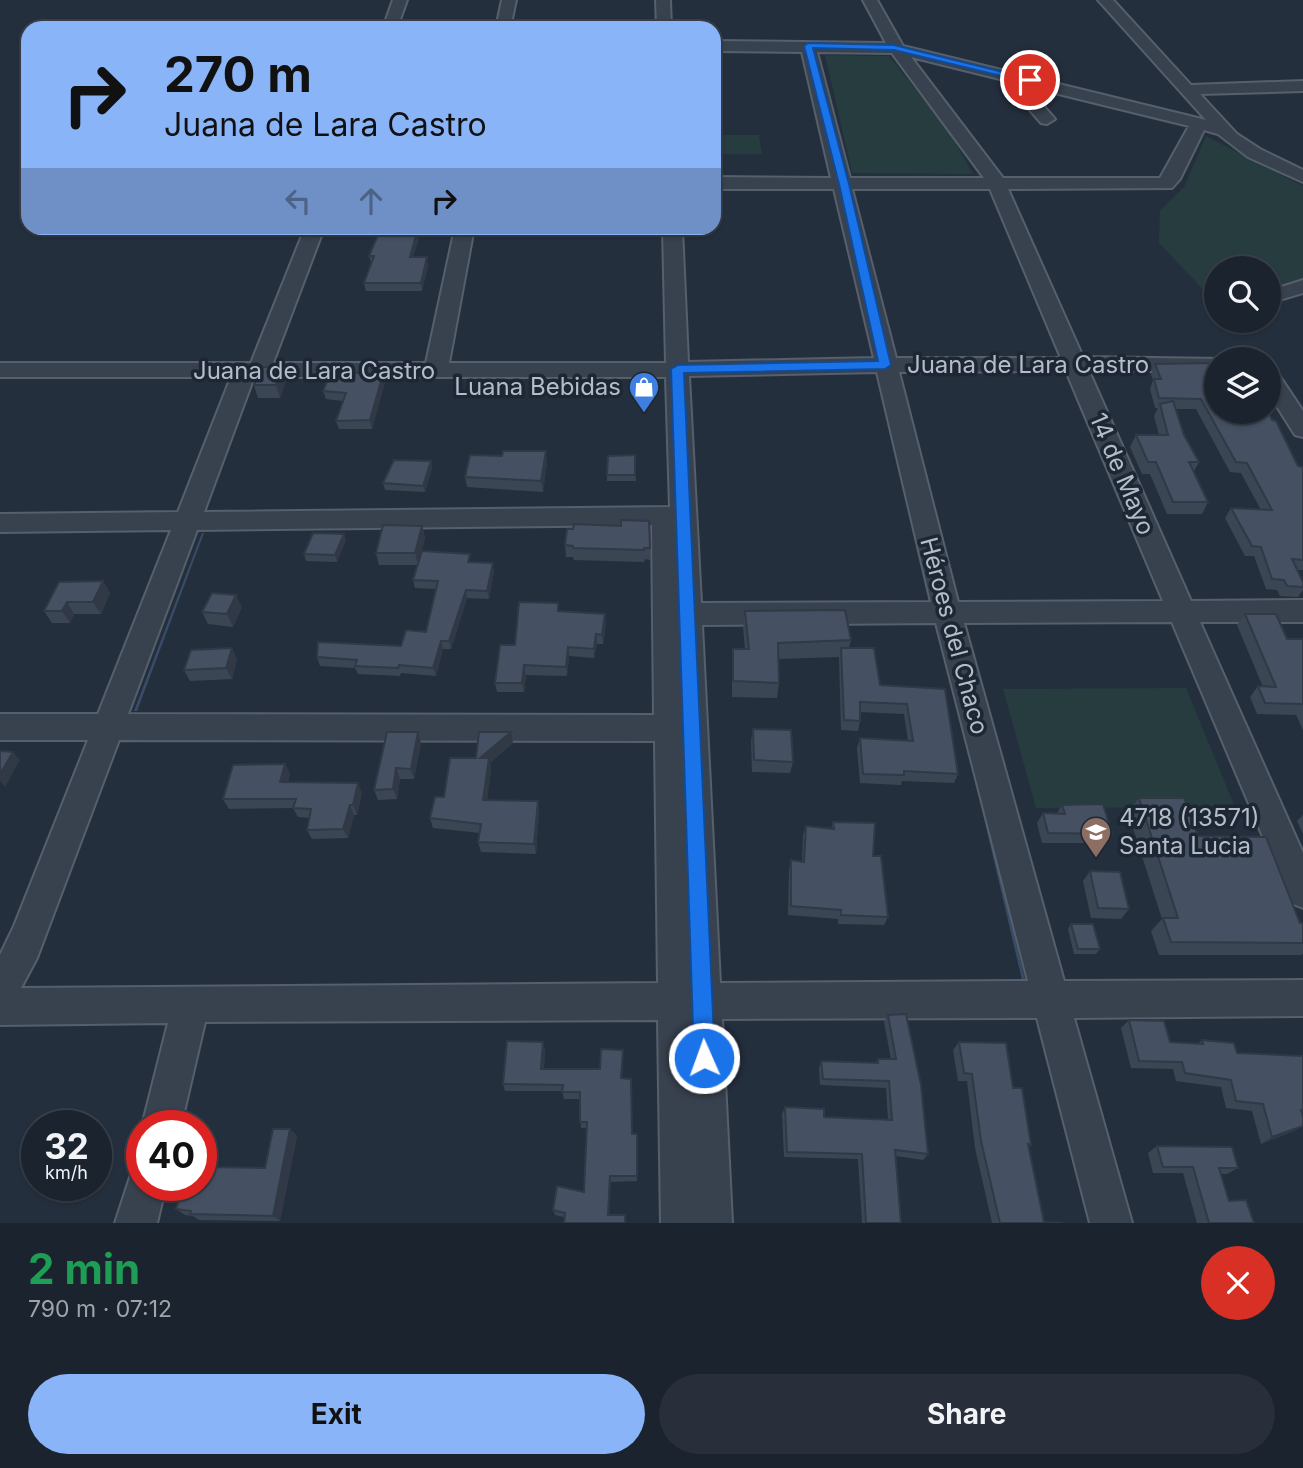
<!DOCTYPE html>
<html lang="en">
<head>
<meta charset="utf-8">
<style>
	:root { --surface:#1b232e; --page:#282f3a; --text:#f1f3f6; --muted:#a0a4aa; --line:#39404a; --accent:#8ab4f8 }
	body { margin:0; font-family:Inter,sans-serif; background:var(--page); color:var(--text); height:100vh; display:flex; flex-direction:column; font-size:26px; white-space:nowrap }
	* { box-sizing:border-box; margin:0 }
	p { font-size:23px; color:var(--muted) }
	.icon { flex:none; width:38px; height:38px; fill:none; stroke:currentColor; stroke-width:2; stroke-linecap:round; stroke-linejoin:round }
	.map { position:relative; height:1223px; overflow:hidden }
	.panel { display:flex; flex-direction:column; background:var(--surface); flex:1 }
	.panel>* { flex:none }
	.banner { position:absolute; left:21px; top:21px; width:700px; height:214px; border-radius:21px; box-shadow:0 2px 5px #0004,0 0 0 2px var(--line); background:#8ab4f8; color:#111; overflow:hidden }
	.tools { position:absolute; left:1204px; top:256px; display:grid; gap:14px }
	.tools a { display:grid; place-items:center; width:77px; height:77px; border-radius:50%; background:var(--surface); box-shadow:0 2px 5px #0004,0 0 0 2px var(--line); font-size:35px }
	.speed { position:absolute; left:21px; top:1110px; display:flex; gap:14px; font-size:35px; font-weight:700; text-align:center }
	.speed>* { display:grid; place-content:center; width:91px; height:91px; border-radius:50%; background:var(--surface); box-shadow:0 2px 5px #0004,0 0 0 2px var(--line); line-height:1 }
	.speed small { font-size:18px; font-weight:400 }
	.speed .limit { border:10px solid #d22; background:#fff; color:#111 }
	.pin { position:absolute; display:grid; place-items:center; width:60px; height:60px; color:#fff; margin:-30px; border:4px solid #fff; border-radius:50%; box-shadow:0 2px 7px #0007 }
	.me { position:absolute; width:77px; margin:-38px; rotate:358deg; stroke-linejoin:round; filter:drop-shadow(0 0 5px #0008) }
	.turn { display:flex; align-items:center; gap:24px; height:147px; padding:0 28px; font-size:32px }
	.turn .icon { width:91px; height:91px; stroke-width:2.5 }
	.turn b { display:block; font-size:49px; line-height:60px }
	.lanes { display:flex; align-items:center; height:66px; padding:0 28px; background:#0003; justify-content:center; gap:35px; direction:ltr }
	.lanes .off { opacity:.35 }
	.round { display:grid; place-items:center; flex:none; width:74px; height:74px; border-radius:37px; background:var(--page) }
	.headline { display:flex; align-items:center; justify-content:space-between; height:119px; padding:0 28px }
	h1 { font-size:42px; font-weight:700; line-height:52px; color:#1e9e55 }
	.primary-button { display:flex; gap:14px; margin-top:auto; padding:14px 28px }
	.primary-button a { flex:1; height:80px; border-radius:42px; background:var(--accent); color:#111; font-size:28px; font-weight:700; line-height:80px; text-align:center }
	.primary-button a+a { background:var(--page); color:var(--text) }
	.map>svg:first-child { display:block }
	.green { fill:#263c3f }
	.water { fill:#394c67 }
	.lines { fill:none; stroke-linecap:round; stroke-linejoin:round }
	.minor-casing { stroke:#565f6c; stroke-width:4 }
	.minor { fill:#38414e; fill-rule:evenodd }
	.wall { fill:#3b4654 }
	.shaded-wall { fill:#303945 }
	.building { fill:#455162; stroke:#303945; stroke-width:2 }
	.route { fill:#1a73e8; stroke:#114b97; stroke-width:2 }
	.labels { text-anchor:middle; stroke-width:7; stroke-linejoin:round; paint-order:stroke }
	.street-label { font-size:24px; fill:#b4bcc9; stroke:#1d2633 }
	.poi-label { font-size:24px; fill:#b4bcc9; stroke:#1d2633; text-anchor:end }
</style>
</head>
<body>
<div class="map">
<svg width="1303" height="1223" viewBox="0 0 1303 1223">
	<rect width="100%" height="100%" fill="#242f3e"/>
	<g class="green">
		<path d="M825,55L889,56L950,133L973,174L852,173Z"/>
		<path d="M714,135H759L762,154H714Z"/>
		<path d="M1206,136L1303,186V279L1269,292V268H1216L1215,302L1159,243L1160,211L1184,187Z"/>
		<path d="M1186,688L1235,807L1036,808L1003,689Z"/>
	</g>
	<g class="water">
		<path d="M202,533H204L137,711H134Z"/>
		<path d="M938,623H940L1027,988L1023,984Z"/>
	</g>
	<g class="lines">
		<g class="minor-casing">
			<g id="minor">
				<path d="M393,0H407L397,28H383Z"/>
				<path d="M502,0H516L510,28H496Z"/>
				<path d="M656,0H670L671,28H657Z"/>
				<path d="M863,0H877L903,46L1206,120L1098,0H1113L1191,85L1303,81V91L1200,94L1237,134L1260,149L1303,170V182L1248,157L1218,134L1204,130L1180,179L1172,188L1008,189L1083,357L1222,359H1216V371H1089L1191,601L1303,600V622H1200L1303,853V908L1291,903L1172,622L964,623L1064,981L1303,980V1016L1074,1018L1132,1223H1090L1037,1018L722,1019L732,1223H661L658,1020L205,1022L181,1125L142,1126L168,1023L0,1025V955L14,926L88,740H0V714H98L171,530L0,532V514L178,512L231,377H0V363H251L305,228H324L273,363H426L455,228H474L449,363H666L663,228H682L688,362L874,358L834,189H714V177L831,178L802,52L714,51V41L886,43ZM817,52L892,53L984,178H850ZM911,57L1004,80L1041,123L1047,124L1055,119L1026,86L1189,126L1160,178H1003ZM852,189H990L1061,358H896ZM1066,371L1163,601L958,602L899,372ZM877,372L931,602L701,603L689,376ZM254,377H666L670,507L204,512ZM652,525L654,715L128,714L197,530ZM936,623L1028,981L720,983L702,625ZM119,740L655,741L658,983L21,988L37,958Z"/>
				<path d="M1303,280V293L1276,301L1269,299V291Z"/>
				<path d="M1269,370L1277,372L1303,411V437L1295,435L1269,394Z"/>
				<path d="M142,1166V1185H166L157,1223H115L132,1171Z"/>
			</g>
		</g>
		<use href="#minor" class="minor"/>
	</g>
	<g class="wall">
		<path d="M381,228H422L413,257L428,265L422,291H366L364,283L371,263L369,256Z"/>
		<path d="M1155,364L1272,420L1298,466L1303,467V570H1297L1303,582V590L1298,597L1280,596L1277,590L1266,589L1254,556H1245L1225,518L1231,508L1261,510L1241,473L1230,472L1196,409H1175L1184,435L1199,462L1194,471L1208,502L1202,514H1167L1150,474H1142L1130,447L1136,435H1159L1154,416L1158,408H1155L1150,389L1153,380L1151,374Z"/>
		<path d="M282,367L286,380L280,398H258L254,385Z"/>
		<path d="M385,382L372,429H339L336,421L343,401L326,399L323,391Z"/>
		<path d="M635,455L636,481H607V475Z"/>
		<path d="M502,456L547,462L543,492L467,487L465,477Z"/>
		<path d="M431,461L432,468L425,492L385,490L383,483Z"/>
		<path d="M422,526L425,538L421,553L472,562L494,571L489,599L467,598L451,649H443L436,676L401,673L400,676L358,674L355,668L320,666L317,657L401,646L426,632L436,589L415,588L413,580L417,565H379L376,553Z"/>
		<path d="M346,540L337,562L306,561L304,554Z"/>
		<path d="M565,545L650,548V560L645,559L644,562L574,560L573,557H566Z"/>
		<path d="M103,581L110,593L101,614H74L70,623H52L44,611Z"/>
		<path d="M558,603L559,611L606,623L603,644H597L594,658L569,656L567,676L526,675L524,692H497L495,683L515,645Z"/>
		<path d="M242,607L233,627L208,624L202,612Z"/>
		<path d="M745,611L851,640L849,648L880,685L945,689L958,774L954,783L902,781L901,785L860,783L857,748L860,738L908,740L904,714L860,712V721L858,731L841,730L839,657L778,659L779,683L777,698L732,697V665L733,649H745L743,627Z"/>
		<path d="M1245,614L1287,639H1303V730L1296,715L1257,714L1250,697L1258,686L1263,687L1237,625Z"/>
		<path d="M237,659L232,679L190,681L184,670Z"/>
		<path d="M753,729L793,762L790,773L752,772L751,741Z"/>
		<path d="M421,743L414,779H400L397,799L378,800L374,790Z"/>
		<path d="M513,743L490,763L491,769L487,800L538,801L539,811L536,854L481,852L478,842L480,833L433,828L430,818L444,797L476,758Z"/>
		<path d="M285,764L290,774L288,782L362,793L357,815H354L348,838L312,839L307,830L309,818L298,817L293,808L229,809L223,799Z"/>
		<path d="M1139,798L1198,836L1300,923H1303V954L1301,955H1159L1151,931L1162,919L1128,812Z"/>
		<path d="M1062,805L1112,834L1106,843H1042L1037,823L1043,813H1057Z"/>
		<path d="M1303,815V834L1297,821Z"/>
		<path d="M833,822L873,856L888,917L884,925L838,924V919L788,915L789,870L791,860L802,861L803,835L806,826L831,829Z"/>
		<path d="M1090,871L1129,909L1121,919L1091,918L1083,881Z"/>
		<path d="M1071,924L1100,949L1096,954H1074L1068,929Z"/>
		<path d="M888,1015L928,1154L923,1160L896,1156L901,1223H862L858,1159L784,1157L782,1114L785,1107L824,1117L888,1120L886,1088L820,1085L819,1068L821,1061L876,1063L878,1059H891L884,1022Z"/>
		<path d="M1129,1020L1170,1042L1197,1044L1202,1040L1237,1053L1303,1056V1126L1294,1131L1261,1144L1252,1111L1226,1108L1221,1087L1176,1081L1173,1069L1131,1068L1121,1028Z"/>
		<path d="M959,1042L1013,1088L1031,1145L1028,1147L1044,1222L1063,1223H992L975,1148L967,1081H958L953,1050Z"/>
		<path d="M545,1049L544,1069H600L623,1057L622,1078L633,1134H637V1181L611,1182L564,1217L555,1215L553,1210L584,1192L587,1128H581L580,1099H564L562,1091H505L503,1084Z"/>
		<path d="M290,1129L297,1136L280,1221L199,1220L193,1216L185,1215L176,1209L196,1192L265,1168Z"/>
		<path d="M1157,1146L1238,1168L1227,1174H1221L1229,1201L1254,1223H1197L1183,1173H1153L1148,1153Z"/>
	</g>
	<g class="shaded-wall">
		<path d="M418,228H422L411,264L410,257Z"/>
		<path d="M427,257L428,265L422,291L421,283Z"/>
		<path d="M282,367L286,380L280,398L276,385Z"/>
		<path d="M383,374L385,382L372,429L370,420Z"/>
		<path d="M546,451L547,462L543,492L541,481Z"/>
		<path d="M431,461L432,468L425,492L423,486Z"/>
		<path d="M422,526L425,538L418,565L415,553Z"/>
		<path d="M344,534L346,540L337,562L335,555Z"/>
		<path d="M493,563L494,571L489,599L487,591Z"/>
		<path d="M103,581L110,593L101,614L93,602Z"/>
		<path d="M466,590L467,598L451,649L449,641Z"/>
		<path d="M236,595L242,607L233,627L227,614Z"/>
		<path d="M67,602L74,614L70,623L62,611Z"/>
		<path d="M605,614L606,623L603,644L602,635Z"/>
		<path d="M596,634L597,644L594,658V649Z"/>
		<path d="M441,641L443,649L436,676L433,668Z"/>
		<path d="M568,647L569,656L567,676L566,667Z"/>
		<path d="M232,648L237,659L232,679L226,668Z"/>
		<path d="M524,665L526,675L524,692L522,683Z"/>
		<path d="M418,732L421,743L414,779L411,769Z"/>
		<path d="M511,732L513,743L490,763L491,769L486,810L483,800L480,758Z"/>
		<path d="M13,752L20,760L5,787L0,781V774Z"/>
		<path d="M285,764L290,774L285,792L280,782Z"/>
		<path d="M396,768L400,779L397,799L393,789Z"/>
		<path d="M358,783L362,793L357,815L353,805Z"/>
		<path d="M538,801L539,811L536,854L534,844Z"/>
		<path d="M350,805L354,815L348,838L343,829Z"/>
		<path d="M543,1042L545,1049L543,1075L541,1069Z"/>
		<path d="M1303,1126L1294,1131L1261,1144L1272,1137Z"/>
		<path d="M290,1129L297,1136L280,1221L273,1216Z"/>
		<path d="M610,1176L611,1182L609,1220L608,1215Z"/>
	</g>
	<g class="building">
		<path d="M381,228H418L410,257H427L421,283H364L374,256H369Z"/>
		<path d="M1216,363V411H1268L1272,420L1276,421L1298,466L1303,467V560L1292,559L1303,582V587L1287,586L1284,580L1272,579L1261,547L1252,546L1231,508L1272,510L1247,463L1236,462L1201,399L1159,398L1154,379H1161L1155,364Z"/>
		<path d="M261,367H282L276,385H254Z"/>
		<path d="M331,372L383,374L370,420L336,421L346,393L323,391Z"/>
		<path d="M1173,401L1184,435L1199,462H1189L1208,502H1173L1156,462H1148L1136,435H1168L1160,404Z"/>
		<path d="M503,451H546L541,481L465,477L470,455L502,456Z"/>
		<path d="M635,455V475H607L608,456Z"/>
		<path d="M394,460L431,461L423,486L383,483Z"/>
		<path d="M621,520L649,521L650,548H644V550L573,548V546L565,545L567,529H573L574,524L621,526Z"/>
		<path d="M383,525L422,526L415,553H376Z"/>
		<path d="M313,533L344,534L335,555L304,554Z"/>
		<path d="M422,551L470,554L468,562L493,563L487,591L466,590L449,641H441L433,668L399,665L398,668L355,666L357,660L317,657L318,642L401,646L406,630L426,632L438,581L413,580Z"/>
		<path d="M103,581L93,602H67L62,611H44L59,582Z"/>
		<path d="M212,593L236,595L227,614L202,612Z"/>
		<path d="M519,602L558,603V611L605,614L602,635L596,634L594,649L568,647L566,667L524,665L522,683H495L500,645H515Z"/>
		<path d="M845,610L851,640L778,643L779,683L733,681V649H749L745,611Z"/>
		<path d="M1245,614H1276L1287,639H1303V704L1265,703L1258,686L1276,687Z"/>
		<path d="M232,648L226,668L184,670L191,650Z"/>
		<path d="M841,648H874L880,685L945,689L958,774L904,771V775L863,774L860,738L913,741L907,704L860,702V721L844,720Z"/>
		<path d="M753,729L791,730L793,762L754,760Z"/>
		<path d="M387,732H418L411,769L396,768L393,789L374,790Z"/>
		<path d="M479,732H511L480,758H489L483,800L538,801L534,844L478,842L481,824L430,818L435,797H444L450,758H476Z"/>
		<path d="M0,751L13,752L0,774Z"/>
		<path d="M285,764L280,782L358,783L353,805H350L343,829L307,830L311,809L293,808L296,799H223L233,765Z"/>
		<path d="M1139,798H1184L1198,836L1266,837L1300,923H1303V943L1171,942L1163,918H1178Z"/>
		<path d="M1103,804L1112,834L1048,833L1043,813L1065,814L1062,805Z"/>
		<path d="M833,822L875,823L873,856H881L888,917L841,915V910L791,906V860L804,862L806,826L834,829Z"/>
		<path d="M1090,871L1120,872L1129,909L1098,908Z"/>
		<path d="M1071,924H1093L1100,949H1078Z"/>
		<path d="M906,1014L921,1085L928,1154L895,1150L901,1223H866L862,1154L787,1152L785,1107L824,1109V1117L892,1120L889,1081L823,1079L821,1061L878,1063V1059H896L888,1015Z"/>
		<path d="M1129,1020L1164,1021L1170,1042L1203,1044L1202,1040L1234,1043L1237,1053L1303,1056V1110H1301L1303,1117V1126L1272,1137L1263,1104L1236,1101L1231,1080L1185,1073L1182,1062L1139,1061Z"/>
		<path d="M507,1041L543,1042L541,1069H600L601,1049L623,1050L621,1078L631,1079L632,1134H637V1176H610L608,1215H625V1223H564L565,1213L553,1210L557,1186L584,1192L587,1122H580V1092H562L563,1085L503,1084Z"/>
		<path d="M959,1042L1006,1043L1013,1088H1022L1031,1145L1028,1144L1044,1222L1063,1223H1000L981,1141L972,1074L964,1073Z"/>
		<path d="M273,1129H290L273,1216L190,1214L191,1211L176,1209L182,1190L196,1192L198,1185H201V1172L203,1167L265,1168Z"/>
		<path d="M1157,1146L1232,1147L1238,1168H1219L1229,1201L1246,1200L1254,1223H1209L1193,1167H1163Z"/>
	</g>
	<path class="route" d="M808,43L894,45L1035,80L1030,83L894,50L813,48L849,184L891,365L885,369L684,373L715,1058L712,1065L704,1069L697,1065L694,1058L671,369L678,365L878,361L839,184L804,46Z"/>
	<defs>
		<g id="shop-pin" transform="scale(1.575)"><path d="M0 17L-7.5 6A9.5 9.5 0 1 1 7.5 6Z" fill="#3f7fe0" stroke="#1d2633"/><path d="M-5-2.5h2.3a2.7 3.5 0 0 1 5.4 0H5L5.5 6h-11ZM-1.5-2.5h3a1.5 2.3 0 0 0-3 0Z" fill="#fff"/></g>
		<g id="school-pin" transform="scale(1.575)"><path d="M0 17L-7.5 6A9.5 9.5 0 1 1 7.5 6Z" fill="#8d6e63" stroke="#1d2633"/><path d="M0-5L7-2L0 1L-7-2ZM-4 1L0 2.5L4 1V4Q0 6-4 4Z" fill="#fff"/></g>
	</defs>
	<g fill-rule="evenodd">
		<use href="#shop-pin" x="644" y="387"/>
		<use href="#school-pin" x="1096" y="832"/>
	</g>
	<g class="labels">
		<g class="street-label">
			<text x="1028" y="373">Juana de Lara Castro</text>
			<text x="314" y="379">Juana de Lara Castro</text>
			<text transform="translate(1122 474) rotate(67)" y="8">14 de Mayo</text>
			<text transform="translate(954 636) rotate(75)" y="8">Héroes del Chaco</text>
		</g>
		<g class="poi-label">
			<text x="621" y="395">Luana Bebidas</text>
			<text x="1119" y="826" text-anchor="start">4718 (13571)<tspan x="1119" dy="28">Santa Lucia</tspan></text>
		</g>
	</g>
</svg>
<div class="tools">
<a><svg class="icon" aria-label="search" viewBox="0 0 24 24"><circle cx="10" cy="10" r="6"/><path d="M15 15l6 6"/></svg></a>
<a><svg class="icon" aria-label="layers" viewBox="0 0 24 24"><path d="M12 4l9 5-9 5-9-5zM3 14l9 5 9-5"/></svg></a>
</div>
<div class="speed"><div>32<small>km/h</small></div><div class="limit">40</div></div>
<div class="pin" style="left:1030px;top:80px;background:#d93025"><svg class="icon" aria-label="arrive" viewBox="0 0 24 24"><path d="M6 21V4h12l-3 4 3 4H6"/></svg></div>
<svg class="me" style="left:704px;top:1058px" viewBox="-20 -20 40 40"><circle r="17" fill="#1a73e8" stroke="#fff" stroke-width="3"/><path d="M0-11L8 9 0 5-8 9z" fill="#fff"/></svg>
<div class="banner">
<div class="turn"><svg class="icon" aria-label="right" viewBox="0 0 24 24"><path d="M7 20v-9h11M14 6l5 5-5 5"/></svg><div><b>270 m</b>Juana de Lara Castro</div></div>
<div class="lanes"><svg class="icon off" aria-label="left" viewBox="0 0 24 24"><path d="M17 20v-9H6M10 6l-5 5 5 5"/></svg><svg class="icon off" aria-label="ahead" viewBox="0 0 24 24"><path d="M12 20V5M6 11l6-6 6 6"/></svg><svg class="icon" aria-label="right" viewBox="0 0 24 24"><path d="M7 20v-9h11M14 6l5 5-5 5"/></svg></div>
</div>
</div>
<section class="panel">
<div class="headline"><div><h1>2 min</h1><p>790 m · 07:12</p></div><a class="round" style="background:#d93025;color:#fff"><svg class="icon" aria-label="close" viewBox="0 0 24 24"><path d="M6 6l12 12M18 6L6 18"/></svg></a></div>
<div class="primary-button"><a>Exit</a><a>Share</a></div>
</section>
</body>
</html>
